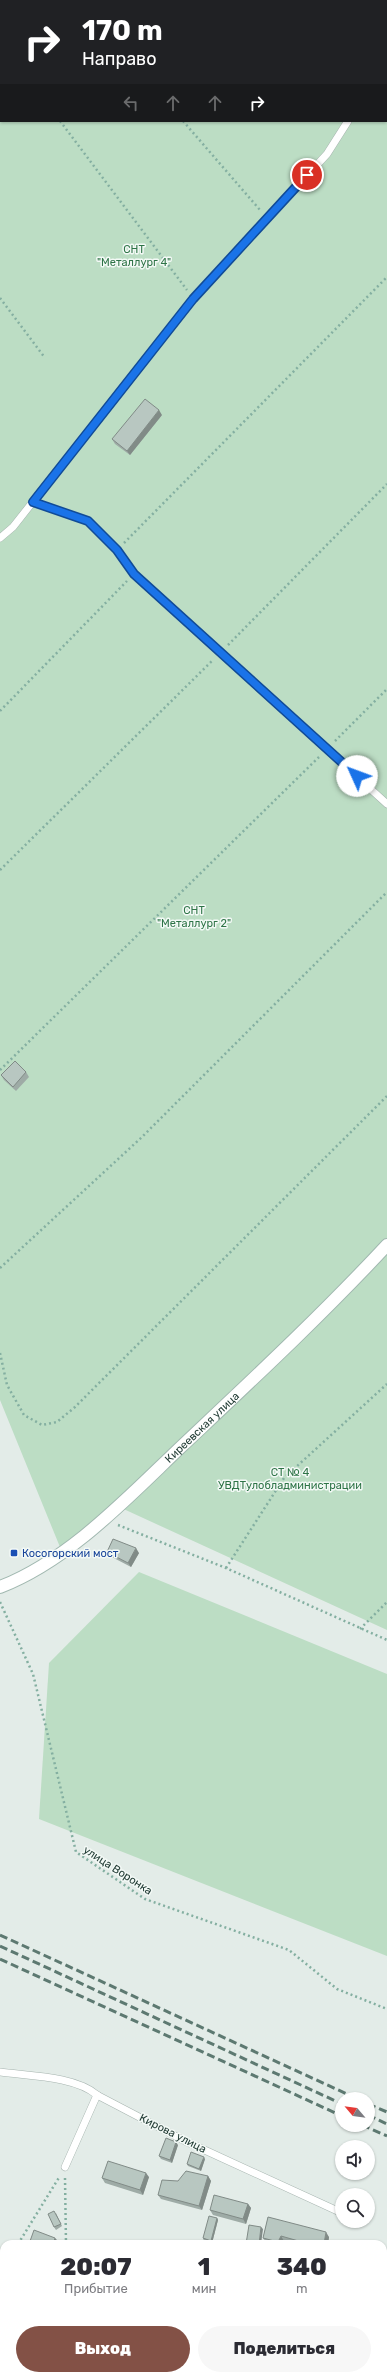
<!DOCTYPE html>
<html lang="ru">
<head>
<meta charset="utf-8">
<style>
	:root { --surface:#fff; --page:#f7f7f7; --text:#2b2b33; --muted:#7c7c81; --accent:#835146 }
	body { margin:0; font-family:Rubik,sans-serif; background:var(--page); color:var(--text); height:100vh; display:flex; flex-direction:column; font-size:15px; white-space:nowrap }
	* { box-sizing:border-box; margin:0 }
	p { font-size:13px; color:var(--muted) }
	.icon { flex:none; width:22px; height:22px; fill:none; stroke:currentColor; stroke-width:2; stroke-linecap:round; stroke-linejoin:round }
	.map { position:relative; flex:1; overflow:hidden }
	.details { position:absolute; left:0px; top:2240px; width:387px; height:140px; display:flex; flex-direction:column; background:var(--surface); border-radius:12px 12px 0 0; box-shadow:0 1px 3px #0004 }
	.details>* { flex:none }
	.top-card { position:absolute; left:0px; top:0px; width:387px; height:122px; box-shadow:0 1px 3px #0004; background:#202124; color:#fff; overflow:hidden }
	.needle { width:26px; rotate:299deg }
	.buttons { position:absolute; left:335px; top:2092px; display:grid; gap:8px }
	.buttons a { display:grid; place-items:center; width:40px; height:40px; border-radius:50%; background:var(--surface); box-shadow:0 1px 3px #0004; font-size:20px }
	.pin { position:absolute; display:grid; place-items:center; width:34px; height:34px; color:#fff; margin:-17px; border:2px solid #fff; border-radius:50%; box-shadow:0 1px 4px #0007 }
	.me { position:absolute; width:44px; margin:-22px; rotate:313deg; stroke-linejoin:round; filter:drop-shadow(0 0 3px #0008) }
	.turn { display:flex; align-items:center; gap:14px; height:84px; padding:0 16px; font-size:18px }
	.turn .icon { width:52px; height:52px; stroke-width:2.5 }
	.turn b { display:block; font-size:28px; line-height:34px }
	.lanes { display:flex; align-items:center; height:38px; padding:0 16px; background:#0003; justify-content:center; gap:20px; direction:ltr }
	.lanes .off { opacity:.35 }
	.eta { display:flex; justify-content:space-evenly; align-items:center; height:68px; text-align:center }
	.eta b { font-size:24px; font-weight:800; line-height:28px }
	.cta { display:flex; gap:8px; margin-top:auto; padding:8px 16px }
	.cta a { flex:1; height:46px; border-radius:24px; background:var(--accent); color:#fff; font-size:16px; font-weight:800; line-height:46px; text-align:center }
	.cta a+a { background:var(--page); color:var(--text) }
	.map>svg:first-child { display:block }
	.green { fill:#bcddc4 }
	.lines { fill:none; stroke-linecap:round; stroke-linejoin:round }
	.lane-casing { stroke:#a6b4af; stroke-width:8 }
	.secondary-casing { stroke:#a1b8b0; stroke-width:14 }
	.path { stroke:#84afa1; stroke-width:2.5; stroke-dasharray:2 3; stroke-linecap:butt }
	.lane { stroke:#fff; stroke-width:7 }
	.secondary { stroke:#fff; stroke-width:12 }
	.rail { stroke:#5d7971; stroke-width:3; stroke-dasharray:8 4; stroke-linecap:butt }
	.wall { fill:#9eaba6 }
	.shaded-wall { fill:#818b87 }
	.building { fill:#b8c7c1; stroke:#818b87 }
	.route-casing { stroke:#114b97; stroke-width:10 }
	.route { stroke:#1a73e8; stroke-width:7 }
	.transit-dot { fill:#1a4fb4; stroke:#f3f9f6; stroke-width:1.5 }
	.labels { text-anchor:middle; stroke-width:3; stroke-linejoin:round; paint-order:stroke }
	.park-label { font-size:11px; fill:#2e7447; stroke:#f3f9f6 }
	.street-label { font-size:11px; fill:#233d36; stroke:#f3f9f6 }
	.transit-label { font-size:11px; fill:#164399; stroke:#f3f9f6; text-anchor:start }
</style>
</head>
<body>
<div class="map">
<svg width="387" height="2380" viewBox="0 0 387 2380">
	<rect width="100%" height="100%" fill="#e3ece8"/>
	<g class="green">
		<path d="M1,0H387V1630L117,1506L62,1552L0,1400V74L1,121H386V1Z"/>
		<path d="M139,1572L387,1674V1956L39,1819L49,1663Z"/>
	</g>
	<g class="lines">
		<g class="lane-casing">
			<g id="lane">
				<path d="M386,75L387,74"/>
				<path d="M33,502L88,521L117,550L134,574L387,804"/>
				<path d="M0,538L13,527L193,299L327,154L348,121"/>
				<path d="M0,2072C28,2076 75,2076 97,2095L185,2141L342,2213"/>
				<path d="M65,2167L97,2095"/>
			</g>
		</g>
		<g class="secondary-casing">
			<g id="secondary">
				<path id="s1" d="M0,1587C70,1560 129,1496 183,1445C252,1380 322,1315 387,1245"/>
			</g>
		</g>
		<g class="path">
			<path d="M1,0V1"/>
			<path d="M74,0L75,1"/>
			<path d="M260,0L261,1"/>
			<path d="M45,1L46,0"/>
			<path d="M0,74H1"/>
			<path d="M60,121L187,290"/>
			<path d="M183,121L260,210"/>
			<path d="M0,298L45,358"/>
			<path d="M124,543L387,277"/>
			<path d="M228,645L387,484"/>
			<path d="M0,711L127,581"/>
			<path d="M335,741L387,689"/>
			<path d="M0,870L213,660"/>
			<path d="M0,1070L319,757"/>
			<path d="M0,1268L142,1137L387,892"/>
			<path d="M0,1353L7,1385L24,1415L42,1425L57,1422L75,1407L387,1096"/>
			<path d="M118,1525L226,1568L387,1640"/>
			<path d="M226,1568L284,1478L387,1384"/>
			<path d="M0,1602L33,1674L76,1852L145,1899L289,1950L337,1989L387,2009"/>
			<path d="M360,1629L387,1602"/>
			<path d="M65,2178L66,2244"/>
			<path d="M18,2244L60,2176"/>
			<path d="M124,2378L141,2380"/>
			<path d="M154,2380L156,2376"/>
		</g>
		<use href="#lane" class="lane"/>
		<use href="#secondary" class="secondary"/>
		<g class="rail">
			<path d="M0,1935L358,2099"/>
			<path d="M0,1946L342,2104"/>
			<path d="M0,1959L342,2116"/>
			<path d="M368,2104L387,2112"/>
			<path d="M368,2115L387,2124"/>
			<path d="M362,2125L387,2136"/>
		</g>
	</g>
	<g class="wall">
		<path d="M162,415L130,455L115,444L112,439Z"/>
		<path d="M26,1072L29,1077L16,1091L4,1080L1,1075Z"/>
		<path d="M107,1552L139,1553L131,1567L110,1556Z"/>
		<path d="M178,2145L172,2163L161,2159L159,2156Z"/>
		<path d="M205,2159L201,2171L188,2166L187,2164Z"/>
		<path d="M208,2176L211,2181L202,2210L161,2199L158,2195L178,2181Z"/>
		<path d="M149,2177L143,2195L105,2183L102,2178Z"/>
		<path d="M248,2204L251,2208L246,2224L213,2215L210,2210Z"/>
		<path d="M56,2213L62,2226L56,2230L54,2227Z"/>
		<path d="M268,2217L329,2237L328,2244H296L284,2241L282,2244H272L266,2242L263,2238Z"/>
		<path d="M217,2218L218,2220L212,2243L204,2241L203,2238Z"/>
	</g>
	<g class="shaded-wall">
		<path d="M159,410L162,415L130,455L127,451Z"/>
		<path d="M136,1548L139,1553L131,1567L128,1563Z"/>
		<path d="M176,2142L178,2145L172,2163L170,2160Z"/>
		<path d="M204,2157L205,2159L201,2171L199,2169Z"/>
		<path d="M146,2173L149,2177L143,2195L140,2190Z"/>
		<path d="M208,2176L211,2181L202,2210L199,2206Z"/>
		<path d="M248,2204L251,2208L246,2224L243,2219Z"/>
		<path d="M217,2218L218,2220L212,2243L211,2241Z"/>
		<path d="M261,2227L263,2229L261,2244H259Z"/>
		<path d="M326,2232L329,2237L328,2244H324Z"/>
		<path d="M281,2236L284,2241L282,2244H279L278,2242Z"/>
		<path d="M55,2238L57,2240L55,2244H53Z"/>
	</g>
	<g class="building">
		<path d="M145,399L159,410L127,451L112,439Z"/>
		<path d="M15,1061L26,1072L13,1087L1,1075Z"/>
		<path d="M113,1539L136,1548L128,1563L107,1552Z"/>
		<path d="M166,2138L176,2142L170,2160L159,2156Z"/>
		<path d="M191,2152L204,2157L199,2169L187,2164Z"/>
		<path d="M108,2161L146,2173L140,2190L102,2178Z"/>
		<path d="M186,2171L208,2176L199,2206L158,2195L162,2180L178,2181Z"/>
		<path d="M214,2195L248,2204L243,2219L210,2210Z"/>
		<path d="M54,2211L61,2224L54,2227L48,2214Z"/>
		<path d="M209,2216L217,2218L211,2241L203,2238Z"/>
		<path d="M268,2217L326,2232L324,2244H309L281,2236L278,2242L263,2238Z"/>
		<path d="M249,2225L261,2227L259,2244H246Z"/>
		<path d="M34,2230L55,2238L53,2244H29Z"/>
		<path d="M4,2283V2306H3Z"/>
	</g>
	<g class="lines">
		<g class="route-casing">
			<path id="route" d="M307,175L193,299L33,502L88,521L117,550L134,574L357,776"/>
		</g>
		<use href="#route" class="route"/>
	</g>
	<rect class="transit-dot" x="10" y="1549" width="8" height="8" rx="2"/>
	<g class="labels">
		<g class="park-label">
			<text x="134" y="253">СНТ<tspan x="134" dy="13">"Металлург 4"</tspan></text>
			<text x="194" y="914">СНТ<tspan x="194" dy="13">"Металлург 2"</tspan></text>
			<text x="290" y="1476">СТ № 4<tspan x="290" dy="13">УВДТулобладминистрации</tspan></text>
		</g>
		<g class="street-label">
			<text dy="4" stroke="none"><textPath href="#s1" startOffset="259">Киреевская улица</textPath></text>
			<text transform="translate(118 1870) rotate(33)" y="4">улица Воронка</text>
			<text transform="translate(173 2133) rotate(27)" y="4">Кирова улица</text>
		</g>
		<g class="transit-label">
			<text x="22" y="1557">Косогорский мост</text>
		</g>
	</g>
</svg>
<div class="buttons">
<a><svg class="needle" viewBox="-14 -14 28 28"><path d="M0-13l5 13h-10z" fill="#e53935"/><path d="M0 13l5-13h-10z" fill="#7c7c81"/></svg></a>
<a><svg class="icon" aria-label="sound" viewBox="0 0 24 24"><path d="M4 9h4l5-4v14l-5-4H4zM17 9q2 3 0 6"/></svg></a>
<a><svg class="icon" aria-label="search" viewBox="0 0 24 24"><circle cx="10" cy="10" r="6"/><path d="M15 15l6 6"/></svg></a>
</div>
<div class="pin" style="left:307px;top:175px;background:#d93025"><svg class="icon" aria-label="arrive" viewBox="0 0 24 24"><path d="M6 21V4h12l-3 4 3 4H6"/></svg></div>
<svg class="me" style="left:357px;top:776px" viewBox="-20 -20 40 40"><circle r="19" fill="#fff"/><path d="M0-13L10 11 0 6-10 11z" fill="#1a73e8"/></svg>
<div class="top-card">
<div class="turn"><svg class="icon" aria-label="right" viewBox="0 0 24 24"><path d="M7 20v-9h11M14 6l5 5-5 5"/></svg><div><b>170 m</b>Направо</div></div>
<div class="lanes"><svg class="icon off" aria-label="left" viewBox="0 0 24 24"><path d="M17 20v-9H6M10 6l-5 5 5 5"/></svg><svg class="icon off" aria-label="ahead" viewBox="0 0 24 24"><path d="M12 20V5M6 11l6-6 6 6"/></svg><svg class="icon off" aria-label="ahead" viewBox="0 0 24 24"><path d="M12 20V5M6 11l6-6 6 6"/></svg><svg class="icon" aria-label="right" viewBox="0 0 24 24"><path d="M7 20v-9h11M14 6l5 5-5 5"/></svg></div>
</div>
<section class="details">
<div class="eta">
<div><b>20:07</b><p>Прибытие</p></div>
<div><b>1</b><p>мин</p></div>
<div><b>340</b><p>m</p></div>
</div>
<div class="cta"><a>Выход</a><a>Поделиться</a></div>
</section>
</div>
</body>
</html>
